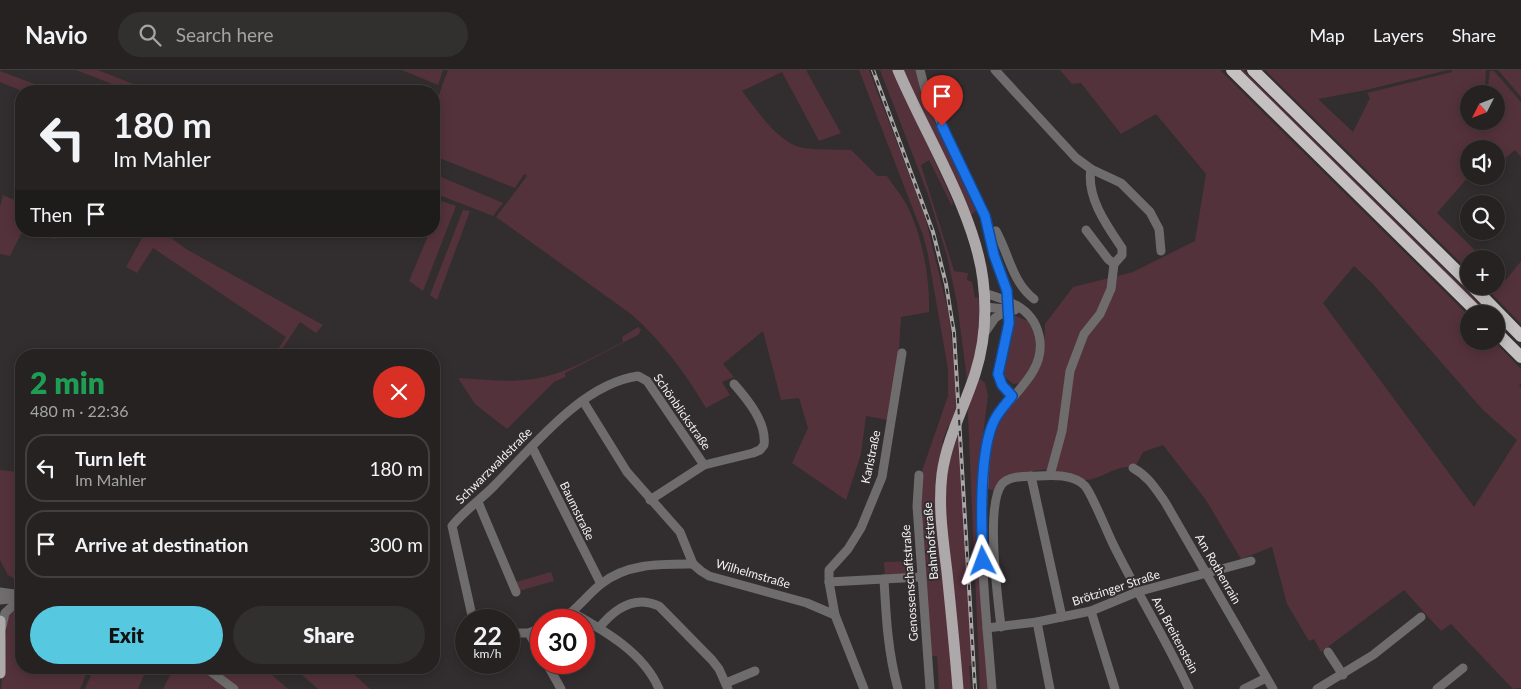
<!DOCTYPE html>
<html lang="en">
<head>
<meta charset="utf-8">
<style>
	:root { --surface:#262222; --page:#322f2f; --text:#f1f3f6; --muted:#a4a4a5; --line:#423f40; --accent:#56c9e0 }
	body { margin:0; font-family:Lato,sans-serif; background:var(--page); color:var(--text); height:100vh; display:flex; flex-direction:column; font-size:19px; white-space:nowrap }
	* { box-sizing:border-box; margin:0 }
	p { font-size:16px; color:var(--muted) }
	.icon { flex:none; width:28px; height:28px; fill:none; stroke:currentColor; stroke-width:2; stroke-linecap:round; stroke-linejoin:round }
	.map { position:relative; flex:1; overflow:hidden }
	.sheet { position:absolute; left:15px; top:279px; width:425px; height:325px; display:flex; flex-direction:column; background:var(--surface); border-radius:20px; box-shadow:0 2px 12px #0003,0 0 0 1px var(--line) }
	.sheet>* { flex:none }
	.banner { position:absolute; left:15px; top:15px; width:425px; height:152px; border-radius:20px; box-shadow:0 2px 12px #0003,0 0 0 1px var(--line); background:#262222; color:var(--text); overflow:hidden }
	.needle { width:32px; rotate:228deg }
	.controls { position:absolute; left:1460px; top:15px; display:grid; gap:10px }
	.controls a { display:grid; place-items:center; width:45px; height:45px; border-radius:50%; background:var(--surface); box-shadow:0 2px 12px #0003,0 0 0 1px var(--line); font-size:25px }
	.speed { position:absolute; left:455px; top:539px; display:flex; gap:10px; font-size:25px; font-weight:700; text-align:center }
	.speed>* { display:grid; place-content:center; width:65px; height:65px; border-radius:50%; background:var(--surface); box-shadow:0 2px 12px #0003,0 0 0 1px var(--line); line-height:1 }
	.speed small { font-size:12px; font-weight:400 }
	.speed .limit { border:8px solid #d22; background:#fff; color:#111 }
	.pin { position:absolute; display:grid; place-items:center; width:42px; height:42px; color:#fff; margin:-51px -21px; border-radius:50% 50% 50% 0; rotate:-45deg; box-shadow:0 0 5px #0007 }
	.pin .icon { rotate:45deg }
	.me { position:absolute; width:55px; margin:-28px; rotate:357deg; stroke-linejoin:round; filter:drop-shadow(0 0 4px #0008) }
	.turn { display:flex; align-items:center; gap:18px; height:105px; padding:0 15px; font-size:22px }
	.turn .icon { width:65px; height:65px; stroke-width:2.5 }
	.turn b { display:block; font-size:35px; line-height:42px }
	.then { display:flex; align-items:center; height:48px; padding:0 15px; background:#0003; gap:10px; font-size:19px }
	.round { display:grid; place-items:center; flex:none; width:52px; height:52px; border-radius:26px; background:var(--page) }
	.head { display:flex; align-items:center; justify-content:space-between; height:85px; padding:0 15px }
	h1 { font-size:30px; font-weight:800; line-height:38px; color:#1e9e55 }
	.action { display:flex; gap:10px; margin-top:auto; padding:10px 15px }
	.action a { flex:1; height:58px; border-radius:30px; background:var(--accent); color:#111; font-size:20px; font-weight:800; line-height:58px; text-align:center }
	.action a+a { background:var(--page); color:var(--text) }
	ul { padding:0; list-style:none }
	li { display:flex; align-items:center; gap:15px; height:68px; margin:0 10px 8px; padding:0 5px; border:2px solid var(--line); border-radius:20px }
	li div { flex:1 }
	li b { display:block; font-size:19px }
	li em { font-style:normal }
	header { display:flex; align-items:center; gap:30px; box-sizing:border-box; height:70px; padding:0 25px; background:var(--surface); border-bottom:1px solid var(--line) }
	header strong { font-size:24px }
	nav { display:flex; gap:28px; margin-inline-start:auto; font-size:18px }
	.search { width:350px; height:45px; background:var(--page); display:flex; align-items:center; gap:12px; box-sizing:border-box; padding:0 18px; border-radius:28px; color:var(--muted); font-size:19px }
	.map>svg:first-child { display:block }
	.green { fill:#54323b; fill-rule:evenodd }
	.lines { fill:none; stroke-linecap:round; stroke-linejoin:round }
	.minor { stroke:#6e6c6c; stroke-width:9 }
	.major { stroke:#ada8a9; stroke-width:11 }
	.highway { stroke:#c5c0c1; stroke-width:12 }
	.rail-casing { stroke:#aaa7a8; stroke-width:4 }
	.rail { stroke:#322d2e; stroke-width:2; stroke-dasharray:5.5; stroke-linecap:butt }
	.route-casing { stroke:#114b97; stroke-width:12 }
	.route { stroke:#1a73e8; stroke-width:9 }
	.labels { text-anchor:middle; stroke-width:4; stroke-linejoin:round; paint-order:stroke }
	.street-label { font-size:12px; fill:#f3f0f1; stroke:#322d2e }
</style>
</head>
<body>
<header>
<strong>Navio</strong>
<div class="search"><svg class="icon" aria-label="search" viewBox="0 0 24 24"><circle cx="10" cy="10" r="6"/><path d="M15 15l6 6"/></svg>Search here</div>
<nav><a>Map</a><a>Layers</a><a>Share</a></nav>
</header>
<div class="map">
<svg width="1521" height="619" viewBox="0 0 1521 619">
	<rect width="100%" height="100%" fill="#322d2e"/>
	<g class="green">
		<path d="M76,0H98L133,14L130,21Z"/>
		<path d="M402,0H443L438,15Z"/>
		<path d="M448,0H806L841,63L819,71L782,2L742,21C757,40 773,66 796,76C809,81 837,79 851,80L877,106H887C892,114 900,123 905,132C922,163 930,207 929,242L901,247L899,282L888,350L866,346L861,384L846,430L792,393L808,358L799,328L781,330L763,261L723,294L734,307L722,312L730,325L706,338C685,303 662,271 631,244L496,147L527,106L524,104L515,118L434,86V38Z"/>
		<path d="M859,0H869L925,146L949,245L958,329L972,595L969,596L971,619H962L944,433L946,399L959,362L948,356L942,373L944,374L941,390L955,619H939L937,586H931L920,441L922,401L948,326V299L928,185L923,165Z"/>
		<path d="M880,0H894L953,132L952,136L929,90L921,95L954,201L968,203L967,210L972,212L975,228L978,227C984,253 977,277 970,301L985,313L988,325L983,366L978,467L988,619H980L966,301L957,233L947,186L929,127Z"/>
		<path d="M904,0H915L927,35L976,141L971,145Z"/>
		<path d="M1060,0H1220L1469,246V271H1494L1521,299V313L1519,315L1521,318V618L1513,619L1451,554L1441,561L1404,520L1321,582L1314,569L1309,571L1287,534L1272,477L1241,489L1206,430L1163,375L1143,382L1135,397C1114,395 1105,408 1087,410C1074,411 1061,402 1049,400C1030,397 1010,413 994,421L986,418L989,381L998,353L1010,335L1030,314L1037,303L1044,281L1045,254L1073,217L1133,202L1195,171L1206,104L1156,44L1121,64L1081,13L1072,14ZM1354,196L1372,213L1483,340L1517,370L1474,437L1323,233Z"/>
		<path d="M1240,0H1243L1490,244H1487Z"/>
		<path d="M1265,0H1448L1366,20L1318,29L1353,62L1370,28L1367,23L1452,2V0H1486L1485,19L1487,22L1490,1H1494L1521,32V87L1515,80L1496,96V79H1469V106L1437,143L1484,189H1469V201ZM1469,24H1496V51H1469Z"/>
		<path d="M1498,0H1521V27Z"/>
		<path d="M0,1L53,21H22L0,12Z"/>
		<path d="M434,104L503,133L493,146L434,123Z"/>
		<path d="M3,125L21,133V161H61L56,169L22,162L10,186L0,184V137Z"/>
		<path d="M442,131L456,136L423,221L409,211L430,161H434V151Z"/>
		<path d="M463,140L470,141L437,230L430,225Z"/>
		<path d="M146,161H162L186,179L323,255L316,263L300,252L278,285H274L286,267L153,178L137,203L126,197Z"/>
		<path d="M1521,191V254L1484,216H1496V200L1506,210Z"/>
		<path d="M1013,245L1028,251C1041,273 1037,295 1019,313L1013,314L1004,306C1002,285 1013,266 1013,245Z"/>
		<path d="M638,257L641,260L638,265L565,303V307L554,312L507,359L475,334L458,308C483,309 508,313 533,309C564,305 595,286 623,272L622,267Z"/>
		<path d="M0,400L20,402L21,400V513L8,505L0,490Z"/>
		<path d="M915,491L914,504L885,506L884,492Z"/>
		<path d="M551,502L554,511L519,521L516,512Z"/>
		<path d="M21,532V598H89L80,619H1L8,544Z"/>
		<path d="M94,598H147L138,619H85Z"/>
		<path d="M174,598H200L229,619H163Z"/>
		<path d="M211,598H264L288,619H239Z"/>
		<path d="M294,598H347L370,619H318Z"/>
	</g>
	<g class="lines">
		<g class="minor">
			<path d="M920,0L925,19L985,146L994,185L1007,221L1009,253L998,304L1002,315L1012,326"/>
			<path d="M995,0L1076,88L1091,99L1121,113L1150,142L1159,159L1161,181"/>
			<path d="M1086,160L1108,189L1114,194L1122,185V178C1107,156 1086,127 1091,99"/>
			<path d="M989,162L996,161C1009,184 1012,212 1034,229"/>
			<path d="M984,223C1011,231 1036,239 1040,271C1044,311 998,330 989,365C985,381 985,398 984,414C978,482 987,551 992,619"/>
			<path d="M985,237L1015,240"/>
			<path d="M984,264L995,248L1008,239"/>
			<path d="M583,331L627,402L680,462L693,494L701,501L709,506L807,533L835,545L864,619"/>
			<path d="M532,377L601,514"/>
			<path d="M1133,398C1148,406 1155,418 1165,432L1273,619"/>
			<path d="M919,405L917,436L930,619"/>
			<path d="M1050,405L1062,361L1070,301L1084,264L1100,244L1111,219L1114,194"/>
			<path d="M1031,406L1062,547"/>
			<path d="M650,430L704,395L753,383L760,380L764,375C767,353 748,330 734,314"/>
			<path d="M478,432L516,522"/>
			<path d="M884,509C886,547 888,583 898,619"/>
			<path d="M829,512L921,507"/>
			<path d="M0,522L21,525"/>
			<path d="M0,530L20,528"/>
			<path d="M1091,541L1115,619"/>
			<path d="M573,543C605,561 644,583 659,619"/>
			<path d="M835,545L829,512V500L848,479L861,458L882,407L902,283"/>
			<path d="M473,550L452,456C463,442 480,430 493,417C532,378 581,314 638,306L647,311L704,395"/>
			<path d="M561,550C577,540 587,525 601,514C627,493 661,494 693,494"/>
			<path d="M1037,552L1050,619"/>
			<path d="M2,557L5,543L21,528"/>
			<path d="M1001,557C998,529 985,435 1002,414C1010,405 1026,407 1038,406C1052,405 1074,404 1085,416C1092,424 1107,462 1113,474C1137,523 1166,569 1189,619"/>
			<path d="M599,558C615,538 635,525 659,536L712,590L719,599L728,619"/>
			<path d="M987,558L1037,552L1091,541L1137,522L1251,491"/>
			<path d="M509,563H529L541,558"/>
			<path d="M529,563L541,585"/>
			<path d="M1328,582L1343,605"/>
			<path d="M546,592L561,619"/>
			<path d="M206,598L234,619"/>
			<path d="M726,613L755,601"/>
			<path d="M1244,619L1266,608"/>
			<path d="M1317,619L1373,585L1421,547"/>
			<path d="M1437,619L1463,598"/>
		</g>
		<g class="major">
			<path d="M898,0C925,64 975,143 983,210C987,242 985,273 975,304C964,338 947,368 942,404C938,437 943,469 947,502C951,541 955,580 958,619"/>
			<path d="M0,551V603"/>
		</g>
		<g class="highway">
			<path d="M1232,0L1479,244"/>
			<path d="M1253,0L1469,213"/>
			<path d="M1472,216L1521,266"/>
			<path d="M1496,262L1521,287"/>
		</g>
		<g class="rail-casing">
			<path id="rail" d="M873,0L933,162L946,214L954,263L975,619"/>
		</g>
		<use href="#rail" class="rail"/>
	</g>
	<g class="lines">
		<g class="route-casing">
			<path id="route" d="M942,56L985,146L994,185L1007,221L1009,253L998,304L1002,315L1012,326C1006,334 998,342 994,351C979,382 981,456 983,491"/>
		</g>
		<use href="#route" class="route"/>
	</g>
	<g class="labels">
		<g class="street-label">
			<text transform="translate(682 342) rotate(55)" y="4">Schönblickstraße</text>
			<text transform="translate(871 387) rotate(-78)" y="4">Karlstraße</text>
			<text transform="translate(494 396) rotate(-45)" y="4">Schwarzwaldstraße</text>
			<text transform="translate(577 441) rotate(64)" y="4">Baumstraße</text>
			<text transform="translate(931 471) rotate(-95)" y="4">Bahnhofstraße</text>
			<text transform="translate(1218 499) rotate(60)" y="4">Am Rothenrain</text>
			<text transform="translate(753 504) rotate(16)" y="4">Wilhelmstraße</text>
			<text transform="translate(910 513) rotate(-94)" y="4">Genossenschaftstraße</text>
			<text transform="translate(1116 518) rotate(-18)" y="4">Brötzinger Straße</text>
			<text transform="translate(1175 565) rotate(62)" y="4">Am Breitenstein</text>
		</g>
	</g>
</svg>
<div class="controls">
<a><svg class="needle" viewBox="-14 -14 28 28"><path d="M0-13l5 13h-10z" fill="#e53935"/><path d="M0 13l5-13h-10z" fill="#a4a4a5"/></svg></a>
<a><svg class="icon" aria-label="sound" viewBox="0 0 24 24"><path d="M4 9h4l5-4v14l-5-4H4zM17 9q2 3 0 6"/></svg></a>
<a><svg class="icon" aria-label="search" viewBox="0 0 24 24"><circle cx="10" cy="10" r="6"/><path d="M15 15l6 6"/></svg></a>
<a>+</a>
<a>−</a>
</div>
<div class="speed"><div>22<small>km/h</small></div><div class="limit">30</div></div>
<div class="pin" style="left:942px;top:56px;background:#d93025"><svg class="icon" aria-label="arrive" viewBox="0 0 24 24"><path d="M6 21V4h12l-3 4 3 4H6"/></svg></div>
<svg class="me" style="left:983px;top:491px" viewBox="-20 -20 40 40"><path d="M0-17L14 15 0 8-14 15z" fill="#1a73e8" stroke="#fff" stroke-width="4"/></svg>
<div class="banner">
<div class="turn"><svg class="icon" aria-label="left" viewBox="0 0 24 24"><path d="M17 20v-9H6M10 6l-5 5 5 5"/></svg><div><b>180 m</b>Im Mahler</div></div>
<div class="then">Then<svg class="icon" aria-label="arrive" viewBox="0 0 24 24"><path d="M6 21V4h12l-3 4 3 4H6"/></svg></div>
</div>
<section class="sheet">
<div class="head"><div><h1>2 min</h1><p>480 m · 22:36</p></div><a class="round" style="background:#d93025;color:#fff"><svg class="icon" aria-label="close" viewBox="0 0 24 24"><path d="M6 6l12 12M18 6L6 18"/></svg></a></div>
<ul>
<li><svg class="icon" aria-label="left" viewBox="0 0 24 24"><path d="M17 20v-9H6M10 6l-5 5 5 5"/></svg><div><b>Turn left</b><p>Im Mahler</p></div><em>180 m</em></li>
<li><svg class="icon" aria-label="arrive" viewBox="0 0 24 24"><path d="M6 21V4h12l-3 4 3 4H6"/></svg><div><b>Arrive at destination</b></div><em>300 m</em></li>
</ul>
<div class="action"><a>Exit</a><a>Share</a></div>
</section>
</div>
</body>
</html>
